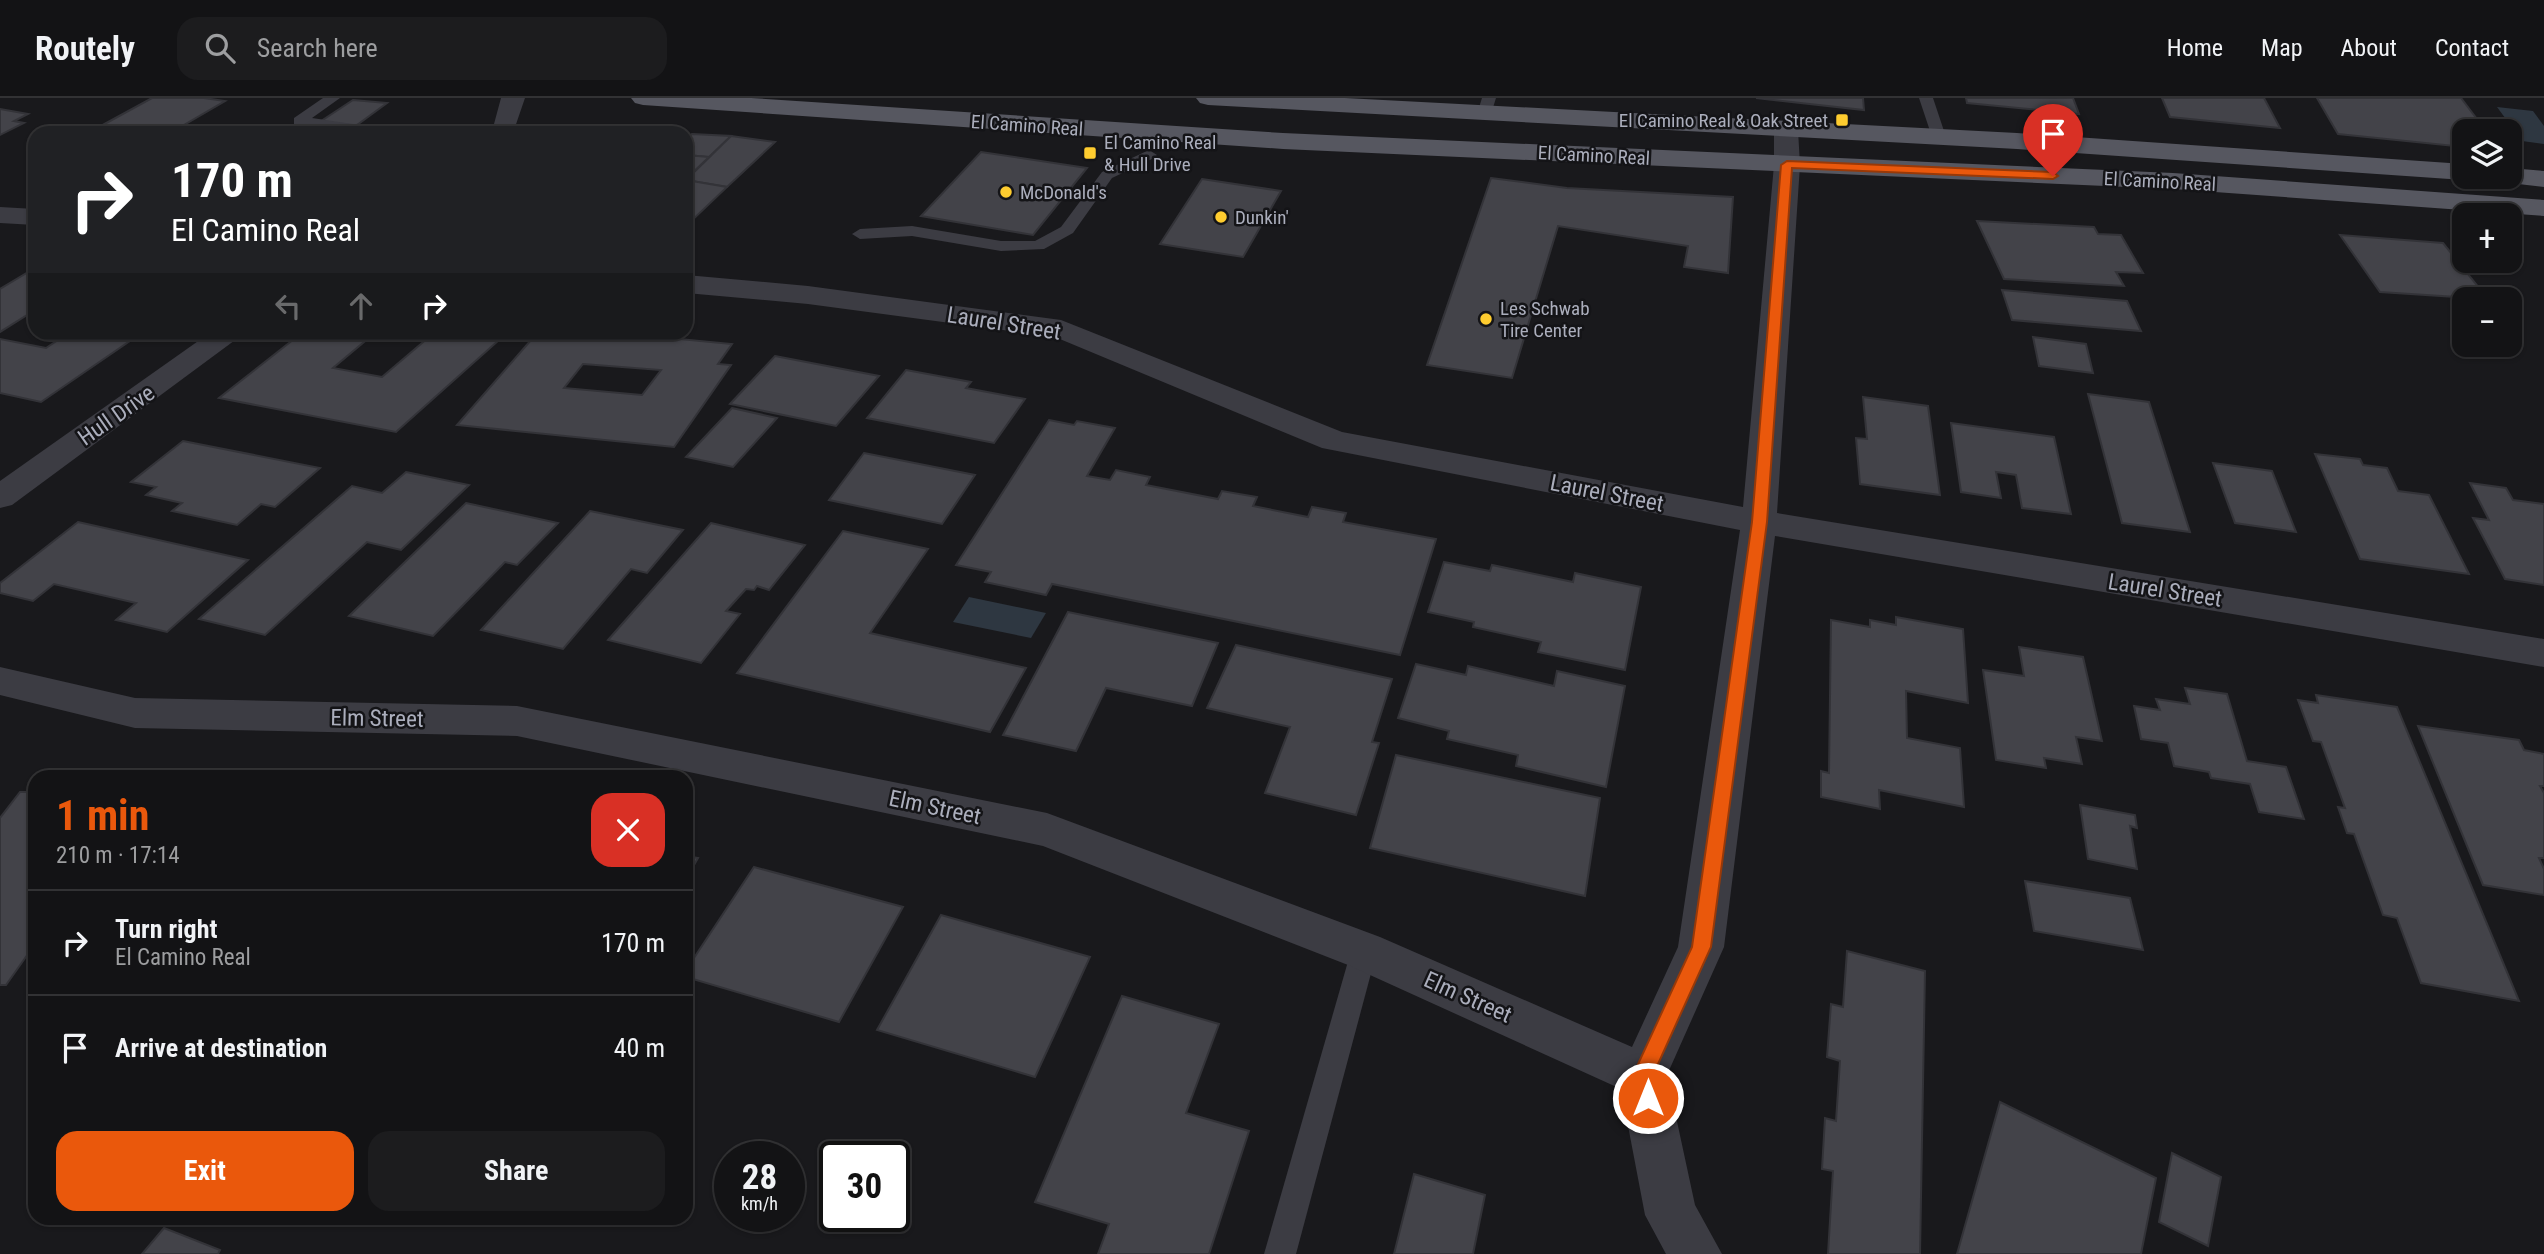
<!DOCTYPE html>
<html lang="en">
<head>
<meta charset="utf-8">
<style>
	:root { --surface:#131315; --page:#1c1c1e; --text:#f1f3f6; --muted:#9d9ea0; --line:#323234; --accent:#ea580c }
	body { margin:0; font-family:"Roboto Condensed",sans-serif; background:var(--page); color:var(--text); height:100vh; display:flex; flex-direction:column; font-size:26px; white-space:nowrap }
	* { box-sizing:border-box; margin:0 }
	p { font-size:23px; color:var(--muted) }
	.icon { flex:none; width:38px; height:38px; fill:none; stroke:currentColor; stroke-width:2; stroke-linecap:round; stroke-linejoin:round }
	.map { position:relative; flex:1; overflow:hidden }
	.sheet { position:absolute; left:28px; top:672px; width:665px; height:455px; display:flex; flex-direction:column; background:var(--surface); border-radius:21px; box-shadow:0 2px 5px #0004,0 0 0 2px var(--line) }
	.sheet>* { flex:none }
	.top-card { position:absolute; left:28px; top:28px; width:665px; height:214px; border-radius:21px; box-shadow:0 2px 5px #0004,0 0 0 2px var(--line); background:#202124; color:#fff; overflow:hidden }
	.fabs { position:absolute; left:2452px; top:21px; display:grid; gap:14px }
	.fabs a { display:grid; place-items:center; width:70px; height:70px; border-radius:14px; background:var(--surface); box-shadow:0 2px 5px #0004,0 0 0 2px var(--line); font-size:35px }
	.speed { position:absolute; left:714px; top:1043px; display:flex; gap:14px; font-size:35px; font-weight:700; text-align:center }
	.speed>* { display:grid; place-content:center; width:91px; height:91px; border-radius:50%; background:var(--surface); box-shadow:0 2px 5px #0004,0 0 0 2px var(--line); line-height:1 }
	.speed small { font-size:18px; font-weight:400 }
	.speed .limit { border:4px solid #111; border-radius:10px; background:#fff; color:#111 }
	.pin { position:absolute; display:grid; place-items:center; width:60px; height:60px; color:#fff; margin:-72px -30px; border-radius:50% 50% 50% 0; rotate:-45deg; box-shadow:0 0 7px #0007 }
	.pin .icon { rotate:45deg }
	.me { position:absolute; width:77px; margin:-38px; rotate:0deg; stroke-linejoin:round; filter:drop-shadow(0 0 5px #0008) }
	.turn { display:flex; align-items:center; gap:24px; height:147px; padding:0 28px; font-size:32px }
	.turn .icon { width:91px; height:91px; stroke-width:2.5 }
	.turn b { display:block; font-size:49px; line-height:60px }
	.lanes { display:flex; align-items:center; height:66px; padding:0 28px; background:#0003; justify-content:center; gap:35px; direction:ltr }
	.lanes .off { opacity:.35 }
	.round { display:grid; place-items:center; flex:none; width:74px; height:74px; border-radius:21px; background:var(--page) }
	.head { display:flex; align-items:center; justify-content:space-between; height:119px; padding:0 28px }
	h1 { font-size:42px; font-weight:700; line-height:52px; color:var(--accent) }
	.button { display:flex; gap:14px; margin-top:auto; padding:14px 28px }
	.button a { flex:1; height:80px; border-radius:21px; background:var(--accent); color:#fff; font-size:28px; font-weight:700; line-height:80px; text-align:center }
	.button a+a { background:var(--page); color:var(--text) }
	ul { padding:0; list-style:none }
	li { display:flex; align-items:center; gap:21px; height:105px; padding:0 28px; border-top:2px solid var(--line) }
	li div { flex:1 }
	li b { display:block; font-size:26px }
	li em { font-style:normal }
	header { display:flex; align-items:center; gap:42px; box-sizing:border-box; height:98px; padding:0 35px; background:var(--surface); border-bottom:2px solid var(--line) }
	header strong { font-size:33px }
	nav { display:flex; gap:38px; margin-inline-start:auto; font-size:24px }
	.search { width:490px; height:63px; background:var(--page); display:flex; align-items:center; gap:18px; box-sizing:border-box; padding:0 24px; border-radius:21px; color:var(--muted); font-size:26px }
	.map>svg:first-child { display:block }
	.water { fill:#2e3741 }
	.building { fill:#434349; stroke:#333338; stroke-width:2; fill-rule:evenodd }
	.lines { fill:none; stroke-linecap:round; stroke-linejoin:round }
	.service { fill:#3c3c43; fill-rule:evenodd }
	.minor { fill:#3c3c43; fill-rule:evenodd }
	.primary { fill:#565760; fill-rule:evenodd }
	.route { fill:#ea580c; stroke:#983908; stroke-width:2 }
	.poi-dot { fill:#fecc2f; stroke:#141417; stroke-width:2.5 }
	.labels { text-anchor:middle; stroke-width:5; stroke-linejoin:round; paint-order:stroke }
	.far-poi-label { font-size:19px; fill:#abaebc; stroke:#141417; text-anchor:start }
	.far-street-label { font-size:19px; fill:#abaebc; stroke:#141417 }
	.street-label { font-size:23px; fill:#abaebc; stroke:#141417 }
</style>
</head>
<body>
<header>
<strong>Routely</strong>
<div class="search"><svg class="icon" aria-label="search" viewBox="0 0 24 24"><circle cx="10" cy="10" r="6"/><path d="M15 15l6 6"/></svg>Search here</div>
<nav><a>Home</a><a>Map</a><a>About</a><a>Contact</a></nav>
</header>
<div class="map">
<svg width="2544" height="1156" viewBox="0 0 2544 1156">
	<rect width="100%" height="100%" fill="#19191c"/>
	<g class="water">
		<path d="M2497,9L2533,13L2544,28V46L2522,43Z"/>
		<path d="M969,499L1046,515L1031,540L953,524Z"/>
	</g>
	<g class="building">
		<path d="M152,0H204L225,3L170,35H88Z"/>
		<path d="M1756,0H1863L1864,12Z"/>
		<path d="M1966,0H2073L2079,16L1967,5Z"/>
		<path d="M2162,0H2264L2280,30L2170,19Z"/>
		<path d="M2317,0H2461L2486,33H2464V49L2338,36Z"/>
		<path d="M353,2L387,5L346,35H303Z"/>
		<path d="M0,11L28,16L14,23L24,25L0,37Z"/>
		<path d="M561,28L606,31L601,35H553Z"/>
		<path d="M692,36L731,38L709,59L686,57V42Z"/>
		<path d="M731,38L775,44L727,89L686,82Z"/>
		<path d="M981,54L1087,70L1033,137L921,118Z"/>
		<path d="M686,57L709,59L686,81Z"/>
		<path d="M1491,80L1567,90L1733,99L1728,175L1684,169L1688,148L1558,128L1512,280L1427,267Z"/>
		<path d="M1202,81L1281,93L1243,159L1160,146Z"/>
		<path d="M686,82L727,89L686,128Z"/>
		<path d="M1977,123L2094,129L2098,136L2121,137L2143,175L2116,174L2124,188L2004,181Z"/>
		<path d="M2340,137L2443,145L2488,201L2380,194Z"/>
		<path d="M35,170V212L0,234V191Z"/>
		<path d="M2002,192L2127,203L2141,233L2012,222Z"/>
		<path d="M70,234H143L41,304L0,295V241L46,250Z"/>
		<path d="M303,234H376L333,270L382,279L435,234H508L396,334L219,300Z"/>
		<path d="M538,234H606L732,246L718,266L731,267L674,349L457,327ZM583,266L661,272L642,297L564,290Z"/>
		<path d="M2033,239L2086,246L2093,275L2039,268Z"/>
		<path d="M775,258L879,278L836,328L730,306Z"/>
		<path d="M906,272L971,284L966,290L1025,301L994,345L867,320Z"/>
		<path d="M2088,296L2149,304L2190,434L2122,425Z"/>
		<path d="M1863,299L1928,308L1940,397L1860,386L1856,340L1867,341Z"/>
		<path d="M732,310L777,320L733,369L686,359Z"/>
		<path d="M1049,322L1074,327L1077,323L1115,330L1087,378L1110,382L1116,372L1150,379L1146,387L1218,401L1222,393L1257,399L1253,408L1308,419L1312,409L1346,415L1343,424L1436,441L1400,557L1052,486L1046,497L985,484L991,474L956,467Z"/>
		<path d="M1951,325L2054,339L2071,416L2022,410L2016,377L1996,374L2001,400L1961,394Z"/>
		<path d="M183,343L320,370L275,409L261,406L237,427L172,413L182,405L146,397L156,389L131,384Z"/>
		<path d="M864,355L975,377L942,426L829,402Z"/>
		<path d="M2315,356L2360,361L2363,367L2387,370L2398,393L2429,397L2469,476L2360,461Z"/>
		<path d="M2213,365L2272,373L2296,434L2235,425Z"/>
		<path d="M406,374L469,387L401,452L367,444L265,537L199,521L352,388L382,395Z"/>
		<path d="M2470,385L2506,390L2513,402L2544,406V487L2505,481L2473,420L2489,422Z"/>
		<path d="M466,405L558,425L517,467L505,464L433,538L349,518Z"/>
		<path d="M590,413L683,432L647,475L631,471L563,551L481,532Z"/>
		<path d="M78,424L248,462L167,534L116,522L136,505L54,486L33,503L0,495V485Z"/>
		<path d="M711,425L805,447L769,492L757,488L754,492L746,491L726,513L740,516L701,565L608,542Z"/>
		<path d="M843,433L928,451L870,535L1026,570L990,634L737,575Z"/>
		<path d="M1444,464L1490,473L1492,467L1573,484L1575,475L1641,489L1625,572L1538,554L1541,544L1473,529L1474,524L1428,514Z"/>
		<path d="M1068,514L1218,545L1192,608L1106,590L1076,653L1003,637Z"/>
		<path d="M1896,519L1963,531L1968,605L1906,593L1907,640L1960,650L1964,709L1879,692L1880,711L1821,699V673L1829,675L1831,522L1870,529V522L1896,527Z"/>
		<path d="M1236,547L1392,581L1372,644L1379,645L1356,717L1265,695L1290,629L1207,610Z"/>
		<path d="M2019,549L2083,559L2102,643L2076,639L2082,666L2044,660L2046,670L1996,662L1983,572L2024,578Z"/>
		<path d="M1416,566L1466,577L1468,568L1554,588L1557,573L1625,588L1606,689L1516,668L1518,657L1447,641L1449,633L1398,620Z"/>
		<path d="M2185,590L2227,596L2247,663L2286,669L2304,721L2259,714L2250,686L2211,680L2209,674L2174,668L2168,645L2141,641L2134,608L2160,612L2156,601L2190,606Z"/>
		<path d="M2316,597L2397,609L2519,903L2421,885L2397,820L2383,817L2354,736L2347,735L2338,709L2345,710L2321,644L2313,643L2298,602L2318,605Z"/>
		<path d="M2418,628L2519,642L2524,652L2544,656V688H2540L2544,695V760H2539L2544,771V797L2483,787Z"/>
		<path d="M1396,657L1600,700L1585,798L1370,750Z"/>
		<path d="M20,694H35V846L6,887H0V720Z"/>
		<path d="M2080,707L2135,717L2137,730L2130,728L2137,771L2088,761Z"/>
		<path d="M686,758L698,760L686,781Z"/>
		<path d="M754,769L903,809L839,924L686,879V872Z"/>
		<path d="M2025,783L2130,800L2143,852L2034,833Z"/>
		<path d="M941,817L1090,859L1035,979L877,932Z"/>
		<path d="M1847,853L1925,873L1920,1156H1828L1833,1073L1822,1071L1825,1020L1836,1023L1840,963L1827,959L1831,906L1843,909Z"/>
		<path d="M1122,898L1219,926L1186,1015L1249,1033L1209,1156H1098L1109,1126L1035,1104Z"/>
		<path d="M2000,1004L2156,1080L2141,1156H1957Z"/>
		<path d="M2172,1055L2221,1079L2208,1148L2159,1124Z"/>
		<path d="M1414,1076L1485,1097L1473,1156H1394Z"/>
		<path d="M164,1130L220,1152L218,1156H142Z"/>
	</g>
	<g class="lines">
		<g class="service">
			<path d="M323,0H340L312,20L387,31L394,35H355L294,26V20Z"/>
			<path d="M1482,0H1496L1491,16L1484,20L1477,16Z"/>
			<path d="M1919,0H1933L1946,39L1944,42L1939,43L1932,39Z"/>
			<path d="M1149,52L1157,57L1154,60L1112,80L1073,135L1044,151L1001,153L912,138L860,141L852,136L860,131L912,128L1001,143H1035L1061,129L1102,74Z"/>
			<path d="M1364,841L1373,845L1377,853L1296,1156H1264L1351,853L1355,845Z"/>
		</g>
		<g class="minor">
			<path d="M501,0H525L513,35H485L494,26Z"/>
			<path d="M1786,25L1795,27L1798,32L1800,67L1777,415L2544,541V569L1775,438L1724,849L1667,977L1695,1107L1722,1156H1666L1645,1117L1621,991L1348,867L1043,748L517,638L135,630L0,597V569L135,600L517,608L1047,715L1380,839L1632,949L1678,849L1740,432L1322,350L1055,239L808,206L686,195V177L808,188L1061,222L1342,334L1743,409L1774,67V32L1777,27Z"/>
			<path d="M0,109L35,111V127L0,125Z"/>
			<path d="M211,234H246L12,407L0,410V383Z"/>
		</g>
		<g class="primary">
			<path d="M631,0H751L1283,35L2173,75L2544,102V118L2173,91L1283,51L643,7L635,5Z"/>
			<path d="M1196,0H1345L2017,35L2464,66V79H2474L2464,82L2017,51L1208,7L1200,5Z"/>
			<path d="M2510,70L2544,73V89L2501,84L2498,79H2510Z"/>
		</g>
	</g>
	<path class="route" d="M1787,63L2053,74L2058,78L2053,81L1792,70L1767,424L1711,849L1653,977L1658,1000L1655,1007L1648,1010L1641,1007L1633,977L1692,849L1752,424L1781,67Z"/>
	<g class="poi-dot">
		<rect x="1835" y="15" width="14" height="14" rx="3.5"/>
		<rect x="1083" y="48" width="14" height="14" rx="3.5"/>
		<circle cx="1006" cy="94" r="7"/>
		<circle cx="1221" cy="119" r="7"/>
		<circle cx="1486" cy="221" r="7"/>
	</g>
	<g class="labels">
		<g class="far-poi-label">
			<text x="1828" y="29" text-anchor="end">El Camino Real &amp; Oak Street</text>
			<text x="1104" y="51">El Camino Real<tspan x="1104" dy="22">&amp; Hull Drive</tspan></text>
			<text x="1020" y="101">McDonald's</text>
			<text x="1235" y="126">Dunkin'</text>
			<text x="1500" y="217">Les Schwab<tspan x="1500" dy="22">Tire Center</tspan></text>
		</g>
		<g class="far-street-label">
			<text transform="translate(1027 27) rotate(4)" y="7">El Camino Real</text>
			<text transform="translate(1594 57) rotate(3)" y="7">El Camino Real</text>
			<text transform="translate(2160 83) rotate(3)" y="7">El Camino Real</text>
		</g>
		<g class="street-label">
			<text transform="translate(1004 225) rotate(9)" y="8">Laurel Street</text>
			<text transform="translate(116 317) rotate(-35)" y="8">Hull Drive</text>
			<text transform="translate(1607 395) rotate(11)" y="8">Laurel Street</text>
			<text transform="translate(2165 492) rotate(9)" y="8">Laurel Street</text>
			<text transform="translate(377 620) rotate(1)" y="8">Elm Street</text>
			<text transform="translate(935 709) rotate(12)" y="8">Elm Street</text>
			<text transform="translate(1468 899) rotate(24)" y="8">Elm Street</text>
		</g>
	</g>
</svg>
<div class="fabs">
<a><svg class="icon" aria-label="layers" viewBox="0 0 24 24"><path d="M12 4l9 5-9 5-9-5zM3 14l9 5 9-5"/></svg></a>
<a>+</a>
<a>−</a>
</div>
<div class="speed"><div>28<small>km/h</small></div><div class="limit">30</div></div>
<div class="pin" style="left:2053px;top:78px;background:#d93025"><svg class="icon" aria-label="arrive" viewBox="0 0 24 24"><path d="M6 21V4h12l-3 4 3 4H6"/></svg></div>
<svg class="me" style="left:1648px;top:1000px" viewBox="-20 -20 40 40"><circle r="17" fill="#ea580c" stroke="#fff" stroke-width="3"/><path d="M0-11L8 9 0 5-8 9z" fill="#fff"/></svg>
<div class="top-card">
<div class="turn"><svg class="icon" aria-label="right" viewBox="0 0 24 24"><path d="M7 20v-9h11M14 6l5 5-5 5"/></svg><div><b>170 m</b>El Camino Real</div></div>
<div class="lanes"><svg class="icon off" aria-label="left" viewBox="0 0 24 24"><path d="M17 20v-9H6M10 6l-5 5 5 5"/></svg><svg class="icon off" aria-label="ahead" viewBox="0 0 24 24"><path d="M12 20V5M6 11l6-6 6 6"/></svg><svg class="icon" aria-label="right" viewBox="0 0 24 24"><path d="M7 20v-9h11M14 6l5 5-5 5"/></svg></div>
</div>
<section class="sheet">
<div class="head"><div><h1>1 min</h1><p>210 m · 17:14</p></div><a class="round" style="background:#d93025;color:#fff"><svg class="icon" aria-label="close" viewBox="0 0 24 24"><path d="M6 6l12 12M18 6L6 18"/></svg></a></div>
<ul>
<li><svg class="icon" aria-label="right" viewBox="0 0 24 24"><path d="M7 20v-9h11M14 6l5 5-5 5"/></svg><div><b>Turn right</b><p>El Camino Real</p></div><em>170 m</em></li>
<li><svg class="icon" aria-label="arrive" viewBox="0 0 24 24"><path d="M6 21V4h12l-3 4 3 4H6"/></svg><div><b>Arrive at destination</b></div><em>40 m</em></li>
</ul>
<div class="button"><a>Exit</a><a>Share</a></div>
</section>
</div>
</body>
</html>
